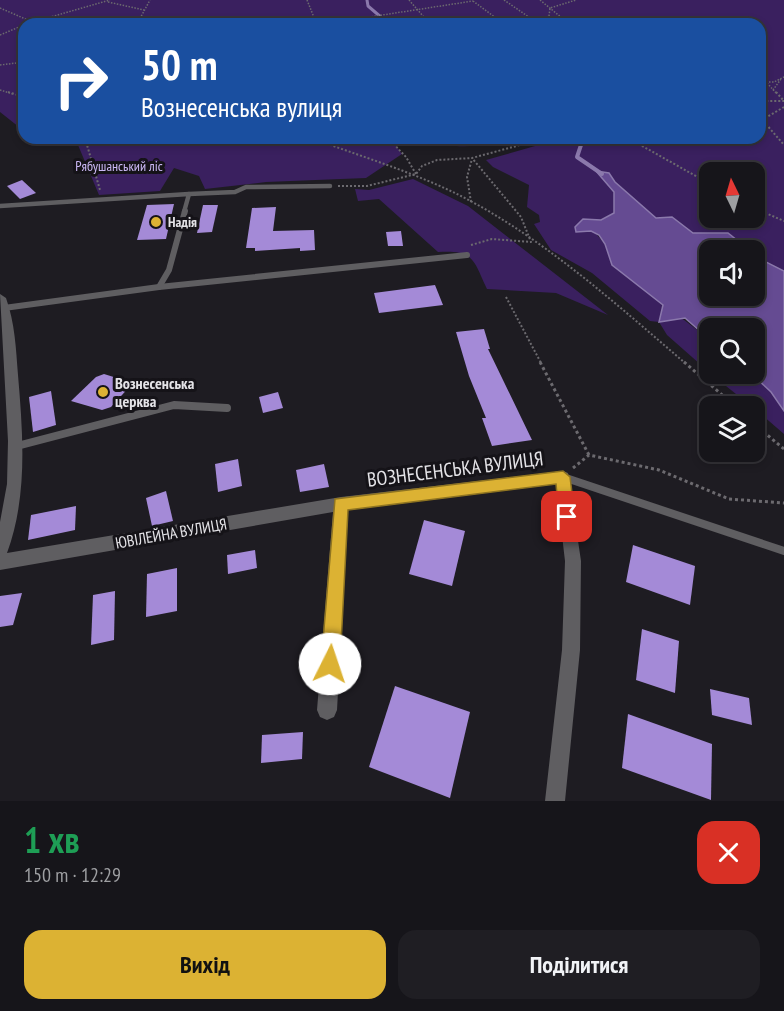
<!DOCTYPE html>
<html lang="uk">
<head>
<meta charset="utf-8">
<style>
	:root { --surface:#16151a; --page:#1f1e23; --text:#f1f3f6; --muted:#9e9fa2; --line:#353439; --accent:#dcb233 }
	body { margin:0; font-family:"PT Sans Narrow",sans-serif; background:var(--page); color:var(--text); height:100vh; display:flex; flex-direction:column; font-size:22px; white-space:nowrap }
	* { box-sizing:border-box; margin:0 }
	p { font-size:20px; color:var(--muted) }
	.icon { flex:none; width:33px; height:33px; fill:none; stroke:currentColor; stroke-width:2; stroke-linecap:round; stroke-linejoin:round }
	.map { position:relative; height:801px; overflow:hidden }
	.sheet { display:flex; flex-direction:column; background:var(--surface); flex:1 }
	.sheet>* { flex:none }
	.guide { position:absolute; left:18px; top:18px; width:748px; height:126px; border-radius:18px; box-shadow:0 3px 9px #0003,0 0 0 2px var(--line); background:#1a4fa0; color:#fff; overflow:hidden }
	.needle { width:39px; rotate:355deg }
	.tools { position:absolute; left:699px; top:162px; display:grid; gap:12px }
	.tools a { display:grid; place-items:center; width:66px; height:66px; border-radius:12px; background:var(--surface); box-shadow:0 3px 9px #0003,0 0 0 2px var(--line); font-size:30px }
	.pin { position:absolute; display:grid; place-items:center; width:51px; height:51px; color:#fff; margin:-26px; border-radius:12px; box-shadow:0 3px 9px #0006 }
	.me { position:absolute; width:66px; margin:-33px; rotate:4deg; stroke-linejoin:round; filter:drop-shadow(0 0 4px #0008) }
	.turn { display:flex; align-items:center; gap:21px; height:126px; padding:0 24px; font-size:27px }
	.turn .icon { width:78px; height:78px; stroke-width:2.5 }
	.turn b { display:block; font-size:42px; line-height:51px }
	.round { display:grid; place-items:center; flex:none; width:63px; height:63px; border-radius:18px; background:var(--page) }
	.summary { display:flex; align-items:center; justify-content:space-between; height:102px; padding:0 24px }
	h1 { font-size:36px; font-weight:600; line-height:45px; color:#1e9e55 }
	.button { display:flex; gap:12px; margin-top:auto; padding:12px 24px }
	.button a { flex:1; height:69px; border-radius:18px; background:var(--accent); color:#111; font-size:24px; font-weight:600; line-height:69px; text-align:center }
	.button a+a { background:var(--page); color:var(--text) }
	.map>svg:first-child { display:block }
	.green { fill:#3a205f; fill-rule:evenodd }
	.water { fill:#654b92; stroke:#8b79ac; stroke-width:1.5 }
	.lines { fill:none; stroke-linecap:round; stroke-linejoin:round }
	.stream-far1 { stroke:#8b79ac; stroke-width:3 }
	.stream { stroke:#8b79ac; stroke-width:4 }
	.building { fill:#a48ad7 }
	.path-far2 { stroke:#6c6a6f; stroke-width:1.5; stroke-dasharray:1.5 1.5; stroke-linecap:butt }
	.path-far1 { stroke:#6c6a6f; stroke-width:2; stroke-dasharray:2 2; stroke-linecap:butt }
	.path { stroke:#6c6a6f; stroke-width:3; stroke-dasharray:3 3; stroke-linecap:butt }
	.lane-far2 { stroke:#5f5e61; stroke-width:4.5 }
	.lane-far1 { stroke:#5f5e61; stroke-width:6 }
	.lane { stroke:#5f5e61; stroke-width:8 }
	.street { fill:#5f5e61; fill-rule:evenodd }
	.route { fill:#dcb233; stroke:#8f7421; stroke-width:1.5 }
	.poi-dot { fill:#dcb233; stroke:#151318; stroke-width:2 }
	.labels { text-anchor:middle; stroke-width:6; stroke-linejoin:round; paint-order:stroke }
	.far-park-label { font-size:14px; fill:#ccb9f6; stroke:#151318 }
	.far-poi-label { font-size:14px; font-weight:bold; fill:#e4e3e7; stroke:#151318; text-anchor:start }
	.poi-label { font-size:16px; font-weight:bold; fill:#e4e3e7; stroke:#151318; text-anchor:start }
	.street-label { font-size:16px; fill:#e4e3e7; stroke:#151318 }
	.near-street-label { font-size:20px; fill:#e4e3e7; stroke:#151318 }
</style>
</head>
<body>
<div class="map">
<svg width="784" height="801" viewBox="0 0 784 801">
	<rect width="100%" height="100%" fill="#1e1c22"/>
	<g class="green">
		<path d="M0,0H784V271L762,260H755L754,250H734L728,233H693L672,217L656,218L615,182L609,173L597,171L614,192V213L601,220L583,219L605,244L612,265L709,339V372L667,335L659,322L650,321L592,273L551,250L534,224L540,222L539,215L527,207L529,185L493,167L486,160L563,138H760V24H24V131L0,112ZM710,172H754V218H710Z"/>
		<path d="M72,138H391L402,154L366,178L266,182L205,189L199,176L174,168L160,191L99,195L78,145Z"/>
		<path d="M424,138H512C481,147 455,151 424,138Z"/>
		<path d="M413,179L468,206L608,315L556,293L487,289C473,259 474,250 438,252L379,199L358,201L355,189L369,190Z"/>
		<path d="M711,374H752L771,392L784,411V434L755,409L754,406H751Z"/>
	</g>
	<path class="water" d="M596,171L609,173L615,182L656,218L672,217L693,233H728L738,241L734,250H710V296H754L755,260H762L784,271V411L771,392L752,374H754V328H710L709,339L685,318L659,322L663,305L612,265L605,244L599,235L591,231L576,232L575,227L583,219L601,220L614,213V192Z"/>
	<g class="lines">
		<path class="stream-far1" d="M367,0L368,6L389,24"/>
		<path class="stream" d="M579,138L583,139L577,157L602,174"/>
	</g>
	<g class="building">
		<path d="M22,180L36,193L20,199L7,186Z"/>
		<path d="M174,204L166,239L137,240L147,205Z"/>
		<path d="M203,205H218L212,232L197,233Z"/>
		<path d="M276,207L273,231L314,230L315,250L300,251V248L255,251V248H246L252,208Z"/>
		<path d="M401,231L403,246H388L386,232Z"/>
		<path d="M435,285L443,305L379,313L374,293Z"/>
		<path d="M484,329L490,349H488L532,440L492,446L482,418H486L469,376L456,332Z"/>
		<path d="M104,374L133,383L111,407L102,410L71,401L96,377Z"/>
		<path d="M51,391L56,425L33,432L29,397Z"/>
		<path d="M278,392L283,408L263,413L259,397Z"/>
		<path d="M238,459L242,486L218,492L215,464Z"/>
		<path d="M324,464L329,487L300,492L296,470Z"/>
		<path d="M166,491L173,521L152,526L146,498Z"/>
		<path d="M76,506L75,530L28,540L31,515Z"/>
		<path d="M424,520L465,531L452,586L409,574Z"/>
		<path d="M633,545L695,566L690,605L626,582Z"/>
		<path d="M255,550L257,568L228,574L227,555Z"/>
		<path d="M177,568V611L146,617L147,574Z"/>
		<path d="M115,591L114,640L91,645L93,595Z"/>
		<path d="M22,593L13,625L0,627V596Z"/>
		<path d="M642,629L679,641L675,693L636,680Z"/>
		<path d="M395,686L470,712L450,798L369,767Z"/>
		<path d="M710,689L749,698L752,725L712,715Z"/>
		<path d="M628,714L712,744L711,800L622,768Z"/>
		<path d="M303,732L302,759L261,763L262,735Z"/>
	</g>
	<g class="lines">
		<g class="path-far2">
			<path d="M307,0L315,20L320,24"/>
			<path d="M409,0L430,24"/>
			<path d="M504,0L539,24"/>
			<path d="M540,0L562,18L579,24"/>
			<path d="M473,1L504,24"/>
			<path d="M108,2L144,10"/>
			<path d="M0,8L37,24"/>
			<path d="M532,22L549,16L550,8L576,0"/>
			<path d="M26,24L110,0"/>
			<path d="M137,24L150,0"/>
			<path d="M324,24L473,1"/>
			<path d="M0,35L24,25"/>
			<path d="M0,65L24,62"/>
			<path d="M760,82H774L784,77"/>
			<path d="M767,83L777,94"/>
			<path d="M0,90L13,94"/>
			<path d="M773,90L781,79"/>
		</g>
		<g class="path-far1">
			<path d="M8,92L24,97"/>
			<path d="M776,92L784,101"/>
			<path d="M784,107L765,118L766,124L784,145"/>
			<path d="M765,118L760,101H784"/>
			<path d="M85,138L100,190"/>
			<path d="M311,138C360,156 413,172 459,195C542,237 615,303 685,363"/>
			<path d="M388,138L406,157L416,174"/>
			<path d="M628,138L710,184"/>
			<path d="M338,186H367L416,174L422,166L437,160L472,158L546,138"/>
			<path d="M471,202L467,177L472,159"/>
			<path d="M754,208L784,221"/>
			<path d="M471,245L492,239L531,242L521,217L472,158"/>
			<path d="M506,297L541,363"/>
		</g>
		<g class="path">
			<path d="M540,362L589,455"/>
			<path d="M684,362L735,406"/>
			<path d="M754,424L784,449"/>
			<path d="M573,468L589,455L659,470L729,499L784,503"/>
		</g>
		<g class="lane-far2">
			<path d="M189,194L235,192L246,187L330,186"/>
			<path d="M0,206L189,194L184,212"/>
		</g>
		<g class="lane-far1">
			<path d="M159,287L467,255"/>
			<path d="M4,308L159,287L169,270L185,211"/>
		</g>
		<g class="lane">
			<path d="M17,446L174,405L227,408"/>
			<path d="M563,477L784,551"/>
		</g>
		<path class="street" d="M0,294L6,298C15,323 16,349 18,375C23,434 28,496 7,553L341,497L563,471L568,473L581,561L580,650L565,801H545L562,650L565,561L556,484L348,510L337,710L334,717L327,720L320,717L317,710L333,512L0,570V522L7,484L8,441Z"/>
	</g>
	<path class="route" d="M563,471L570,477L575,517L573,522H562L559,517L556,484L348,510L340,664L337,671L330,674L324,671L321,664L335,499Z"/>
	<g class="poi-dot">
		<circle cx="156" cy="222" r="6"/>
		<circle cx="103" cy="392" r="6"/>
	</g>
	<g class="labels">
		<g class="far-park-label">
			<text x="119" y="171">Рябушанський ліс</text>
		</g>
		<g class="far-poi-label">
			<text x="168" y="227">Надія</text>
		</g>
		<g class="poi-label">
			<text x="115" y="389">Вознесенська<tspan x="115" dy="18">церква</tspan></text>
		</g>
		<g class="street-label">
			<text transform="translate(171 533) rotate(-10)" y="6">ЮВІЛЕЙНА ВУЛИЦЯ</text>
		</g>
		<g class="near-street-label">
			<text transform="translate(455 469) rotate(-7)" y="7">ВОЗНЕСЕНСЬКА ВУЛИЦЯ</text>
		</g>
	</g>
</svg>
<div class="tools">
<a><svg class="needle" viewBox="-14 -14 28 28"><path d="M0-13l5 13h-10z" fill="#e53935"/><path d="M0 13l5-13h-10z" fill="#9e9fa2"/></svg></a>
<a><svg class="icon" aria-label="sound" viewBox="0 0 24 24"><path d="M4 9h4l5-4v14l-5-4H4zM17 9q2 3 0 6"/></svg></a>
<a><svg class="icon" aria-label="search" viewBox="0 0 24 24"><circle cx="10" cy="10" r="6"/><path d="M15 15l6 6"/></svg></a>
<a><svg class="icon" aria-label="layers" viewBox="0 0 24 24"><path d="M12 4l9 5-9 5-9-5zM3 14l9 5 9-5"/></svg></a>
</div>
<div class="pin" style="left:567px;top:517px;background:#d93025"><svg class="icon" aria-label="arrive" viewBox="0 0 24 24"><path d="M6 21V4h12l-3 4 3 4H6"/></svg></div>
<svg class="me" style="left:330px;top:664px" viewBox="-20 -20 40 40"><circle r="19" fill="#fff"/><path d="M0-13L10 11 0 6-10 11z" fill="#dcb233"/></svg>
<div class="guide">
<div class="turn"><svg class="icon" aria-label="right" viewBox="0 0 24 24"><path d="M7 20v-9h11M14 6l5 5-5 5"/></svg><div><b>50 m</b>Вознесенська вулиця</div></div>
</div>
</div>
<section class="sheet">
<div class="summary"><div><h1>1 хв</h1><p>150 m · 12:29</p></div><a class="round" style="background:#d93025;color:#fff"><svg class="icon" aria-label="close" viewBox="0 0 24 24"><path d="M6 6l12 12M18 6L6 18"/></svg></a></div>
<div class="button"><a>Вихід</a><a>Поділитися</a></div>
</section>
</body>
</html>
